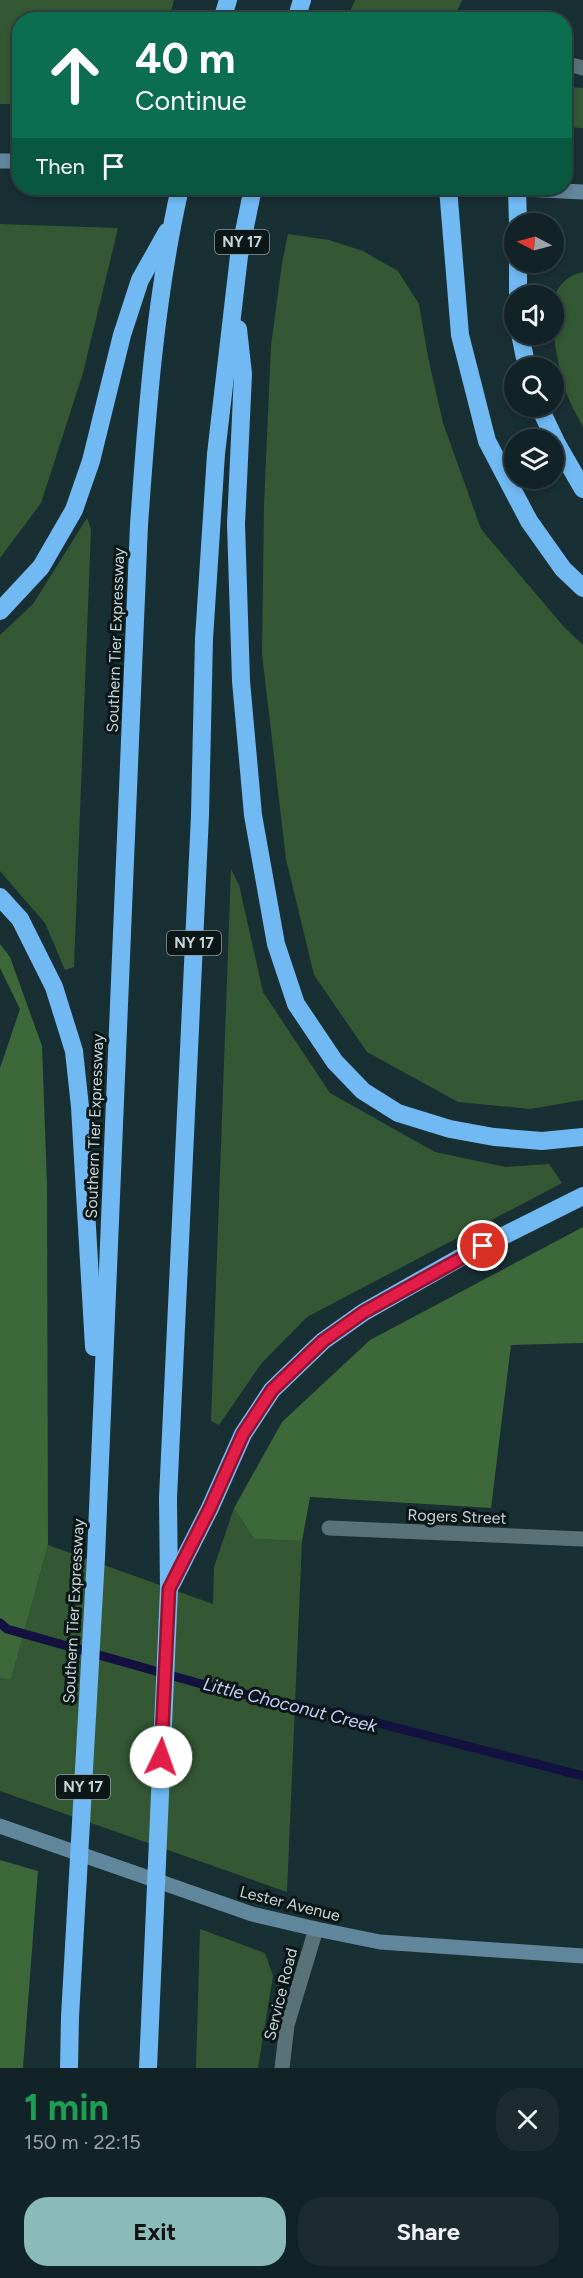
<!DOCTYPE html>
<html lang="en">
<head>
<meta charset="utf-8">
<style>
	:root { --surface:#122327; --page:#1b2b2f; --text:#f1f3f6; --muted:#9ca4a7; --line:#314044; --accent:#8bbbb9 }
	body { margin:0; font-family:Figtree,sans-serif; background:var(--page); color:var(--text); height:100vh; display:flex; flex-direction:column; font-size:22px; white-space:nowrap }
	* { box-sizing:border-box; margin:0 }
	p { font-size:20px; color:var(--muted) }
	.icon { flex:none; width:33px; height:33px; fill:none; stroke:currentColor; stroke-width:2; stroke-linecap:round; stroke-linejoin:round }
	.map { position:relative; height:2068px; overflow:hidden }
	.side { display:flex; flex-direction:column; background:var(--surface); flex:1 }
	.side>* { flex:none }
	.banner { position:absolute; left:12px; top:12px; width:560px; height:183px; border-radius:24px; box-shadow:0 3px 9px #0003,0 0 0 2px var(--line); background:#0b6e4f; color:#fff; overflow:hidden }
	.needle { width:39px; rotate:276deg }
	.buttons { position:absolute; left:504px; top:213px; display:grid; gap:12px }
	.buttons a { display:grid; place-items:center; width:60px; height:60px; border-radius:50%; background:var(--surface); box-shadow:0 3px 9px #0003,0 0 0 2px var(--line); font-size:30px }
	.pin { position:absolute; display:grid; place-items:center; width:51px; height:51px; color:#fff; margin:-26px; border:3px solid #fff; border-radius:50%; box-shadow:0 2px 6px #0007 }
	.me { position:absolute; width:66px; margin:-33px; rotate:3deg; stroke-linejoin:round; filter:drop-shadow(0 0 4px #0008) }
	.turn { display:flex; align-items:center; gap:21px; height:126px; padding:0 24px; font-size:27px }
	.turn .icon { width:78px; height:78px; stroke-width:2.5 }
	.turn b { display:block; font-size:42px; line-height:51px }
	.then { display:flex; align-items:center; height:57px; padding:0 24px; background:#0003; gap:12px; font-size:22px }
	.round { display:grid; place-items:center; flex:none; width:63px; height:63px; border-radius:24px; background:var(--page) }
	.summary { display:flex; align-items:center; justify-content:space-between; height:102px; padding:0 24px }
	h1 { font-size:36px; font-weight:700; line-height:45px; color:#1e9e55 }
	.primary-button { display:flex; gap:12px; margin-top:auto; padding:12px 24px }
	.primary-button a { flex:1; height:69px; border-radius:24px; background:var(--accent); color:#111; font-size:24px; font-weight:700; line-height:69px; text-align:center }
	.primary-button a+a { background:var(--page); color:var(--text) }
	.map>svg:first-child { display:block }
	.green { fill:#345833 }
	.forest { fill:#3c683a }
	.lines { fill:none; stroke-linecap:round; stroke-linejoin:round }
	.stream { stroke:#131140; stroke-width:9 }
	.street { stroke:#597277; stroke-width:15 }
	.secondary { stroke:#60879c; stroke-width:15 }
	.highway { stroke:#70b9f3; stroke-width:18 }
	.route-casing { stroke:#92132f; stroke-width:15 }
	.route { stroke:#e11d48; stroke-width:10 }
	.labels { text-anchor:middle; stroke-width:6; stroke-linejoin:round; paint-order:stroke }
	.shield { fill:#0b1617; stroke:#8f9c9d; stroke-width:1.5 }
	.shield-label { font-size:15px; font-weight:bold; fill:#c7d5d7 }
	.street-label { font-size:16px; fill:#c7d5d7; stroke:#0b1617 }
	.water-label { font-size:18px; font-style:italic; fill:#c5cdff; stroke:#0b1617 }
</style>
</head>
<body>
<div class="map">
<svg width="583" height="2068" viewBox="0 0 583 2068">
	<rect width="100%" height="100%" fill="#182f34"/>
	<g class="green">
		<path d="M0,0H174L169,19L20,20L19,104H0Z"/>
		<path d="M355,0H462L458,9L460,19H347Z"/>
		<path d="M564,87L583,88V128L564,127Z"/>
		<path d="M0,224L118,228L83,373L41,503L0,558Z"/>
		<path d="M288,234L329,240L363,251L398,271L419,304L428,357L443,423L481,529L564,627L583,645V1100L530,1109L458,1102L367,1052L314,975L286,859L262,654L264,505L271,346L282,263Z"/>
		<path d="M583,272V427C577,415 569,402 565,389C559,369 548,318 554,298C558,284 569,275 583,272Z"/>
		<path d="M87,518L91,529L74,967L65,970L45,923L0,871V635L33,604Z"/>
		<path d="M231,869L239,885L263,992L330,1093L435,1152L506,1167L549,1164L562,1183L307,1317L261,1364L219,1425L211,1421Z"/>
		<path d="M234,1508L254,1539L302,1541L287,1892L0,1791V1678H11L48,1545L213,1604L214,1567Z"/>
		<path d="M200,1929L265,1953L273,1976L258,2068H196Z"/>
	</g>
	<g class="forest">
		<path d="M0,944L10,957L42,1046L47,1184L48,1545L11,1679L0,1678V1068L20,1009L0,968Z"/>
		<path d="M583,1227V1343L511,1345L491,1508L310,1497L302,1541L254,1539L234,1508L282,1422L370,1340Z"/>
		<path d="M0,1860L38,1871L23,2068H0Z"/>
	</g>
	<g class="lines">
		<path class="stream" d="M0,1623L7,1629L212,1687L378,1723L583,1776"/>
		<g class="street">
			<path d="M564,63L583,68"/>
			<path d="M329,1528L583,1539"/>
			<path d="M282,2068L287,2025L316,1929"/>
		</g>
		<g class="secondary">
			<path d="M0,161H20"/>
			<path d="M504,188L583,192"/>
			<path d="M0,1826L252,1914L316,1929L380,1942L583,1956"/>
		</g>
		<g class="highway">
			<path d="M222,20L228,0"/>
			<path d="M296,20L302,0"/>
			<path d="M448,188L460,335L487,441L529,521L563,569L583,588"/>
			<path d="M517,189L518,224"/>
			<path d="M518,262V296"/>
			<path d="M238,329L243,374L236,524L241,681L253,815L276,944L296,1004L335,1062L363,1091L398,1113L450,1129L494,1137L542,1141L583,1137"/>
			<path d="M520,334L527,368"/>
			<path d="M539,406L557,444L583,489"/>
			<path d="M0,611L41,567L74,510L91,461L122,335L140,280L167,232"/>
			<path d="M0,897L20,919L54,987L74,1051L80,1107L94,1347"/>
			<path d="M171,1585L210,1508L243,1434L272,1390L323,1341L364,1312L463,1256L583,1196"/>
			<path d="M69,2068L70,2017L96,1557L139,525C147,412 155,299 180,188"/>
			<path d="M148,2068L169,1589L168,1498L200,815L204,639L216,454L239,256L253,188"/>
		</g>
	</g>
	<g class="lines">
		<g class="route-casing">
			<path id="route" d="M161,1757L169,1589L210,1508L243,1434L272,1390L323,1341L364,1312L483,1246"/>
		</g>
		<use href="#route" class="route"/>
	</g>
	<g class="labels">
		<g class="shield">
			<rect x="215" y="230" width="54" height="24" rx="4.5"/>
			<rect x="167" y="931" width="54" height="24" rx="4.5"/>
			<rect x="56" y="1775" width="54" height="24" rx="4.5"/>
		</g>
		<g class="shield-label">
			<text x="242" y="247">NY 17</text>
			<text x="194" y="948">NY 17</text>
			<text x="83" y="1792">NY 17</text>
		</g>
		<g class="street-label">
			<text transform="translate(115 640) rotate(-88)" y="6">Southern Tier Expressway</text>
			<text transform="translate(94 1126) rotate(-88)" y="6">Southern Tier Expressway</text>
			<text transform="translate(457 1516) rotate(2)" y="6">Rogers Street</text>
			<text transform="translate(73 1611) rotate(-87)" y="6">Southern Tier Expressway</text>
			<text transform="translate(290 1903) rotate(14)" y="6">Lester Avenue</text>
			<text transform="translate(280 1994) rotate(-76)" y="6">Service Road</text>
		</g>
		<g class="water-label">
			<text transform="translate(290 1705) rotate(14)" y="6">Little Choconut Creek</text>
		</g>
	</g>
</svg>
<div class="buttons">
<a><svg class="needle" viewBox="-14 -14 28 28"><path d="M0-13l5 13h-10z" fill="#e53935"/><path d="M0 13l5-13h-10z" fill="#9ca4a7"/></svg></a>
<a><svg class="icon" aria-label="sound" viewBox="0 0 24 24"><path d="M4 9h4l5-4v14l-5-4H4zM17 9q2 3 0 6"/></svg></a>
<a><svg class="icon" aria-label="search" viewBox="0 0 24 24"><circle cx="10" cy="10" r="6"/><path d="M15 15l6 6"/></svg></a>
<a><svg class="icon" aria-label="layers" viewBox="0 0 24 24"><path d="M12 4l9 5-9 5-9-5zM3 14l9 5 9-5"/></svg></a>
</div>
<div class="pin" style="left:483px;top:1246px;background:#d93025"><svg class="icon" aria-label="arrive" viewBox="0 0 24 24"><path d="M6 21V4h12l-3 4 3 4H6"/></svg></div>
<svg class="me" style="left:161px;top:1757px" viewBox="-20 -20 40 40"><circle r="19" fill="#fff"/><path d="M0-13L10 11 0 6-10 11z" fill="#e11d48"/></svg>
<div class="banner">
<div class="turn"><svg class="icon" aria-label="ahead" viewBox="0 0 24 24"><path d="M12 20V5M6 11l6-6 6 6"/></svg><div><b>40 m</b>Continue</div></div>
<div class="then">Then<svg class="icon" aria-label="arrive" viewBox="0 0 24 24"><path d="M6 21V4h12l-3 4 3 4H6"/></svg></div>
</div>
</div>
<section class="side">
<div class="summary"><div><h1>1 min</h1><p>150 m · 22:15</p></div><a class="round"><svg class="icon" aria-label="close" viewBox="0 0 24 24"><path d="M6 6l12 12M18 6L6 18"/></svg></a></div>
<div class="primary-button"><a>Exit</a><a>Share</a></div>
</section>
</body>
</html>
